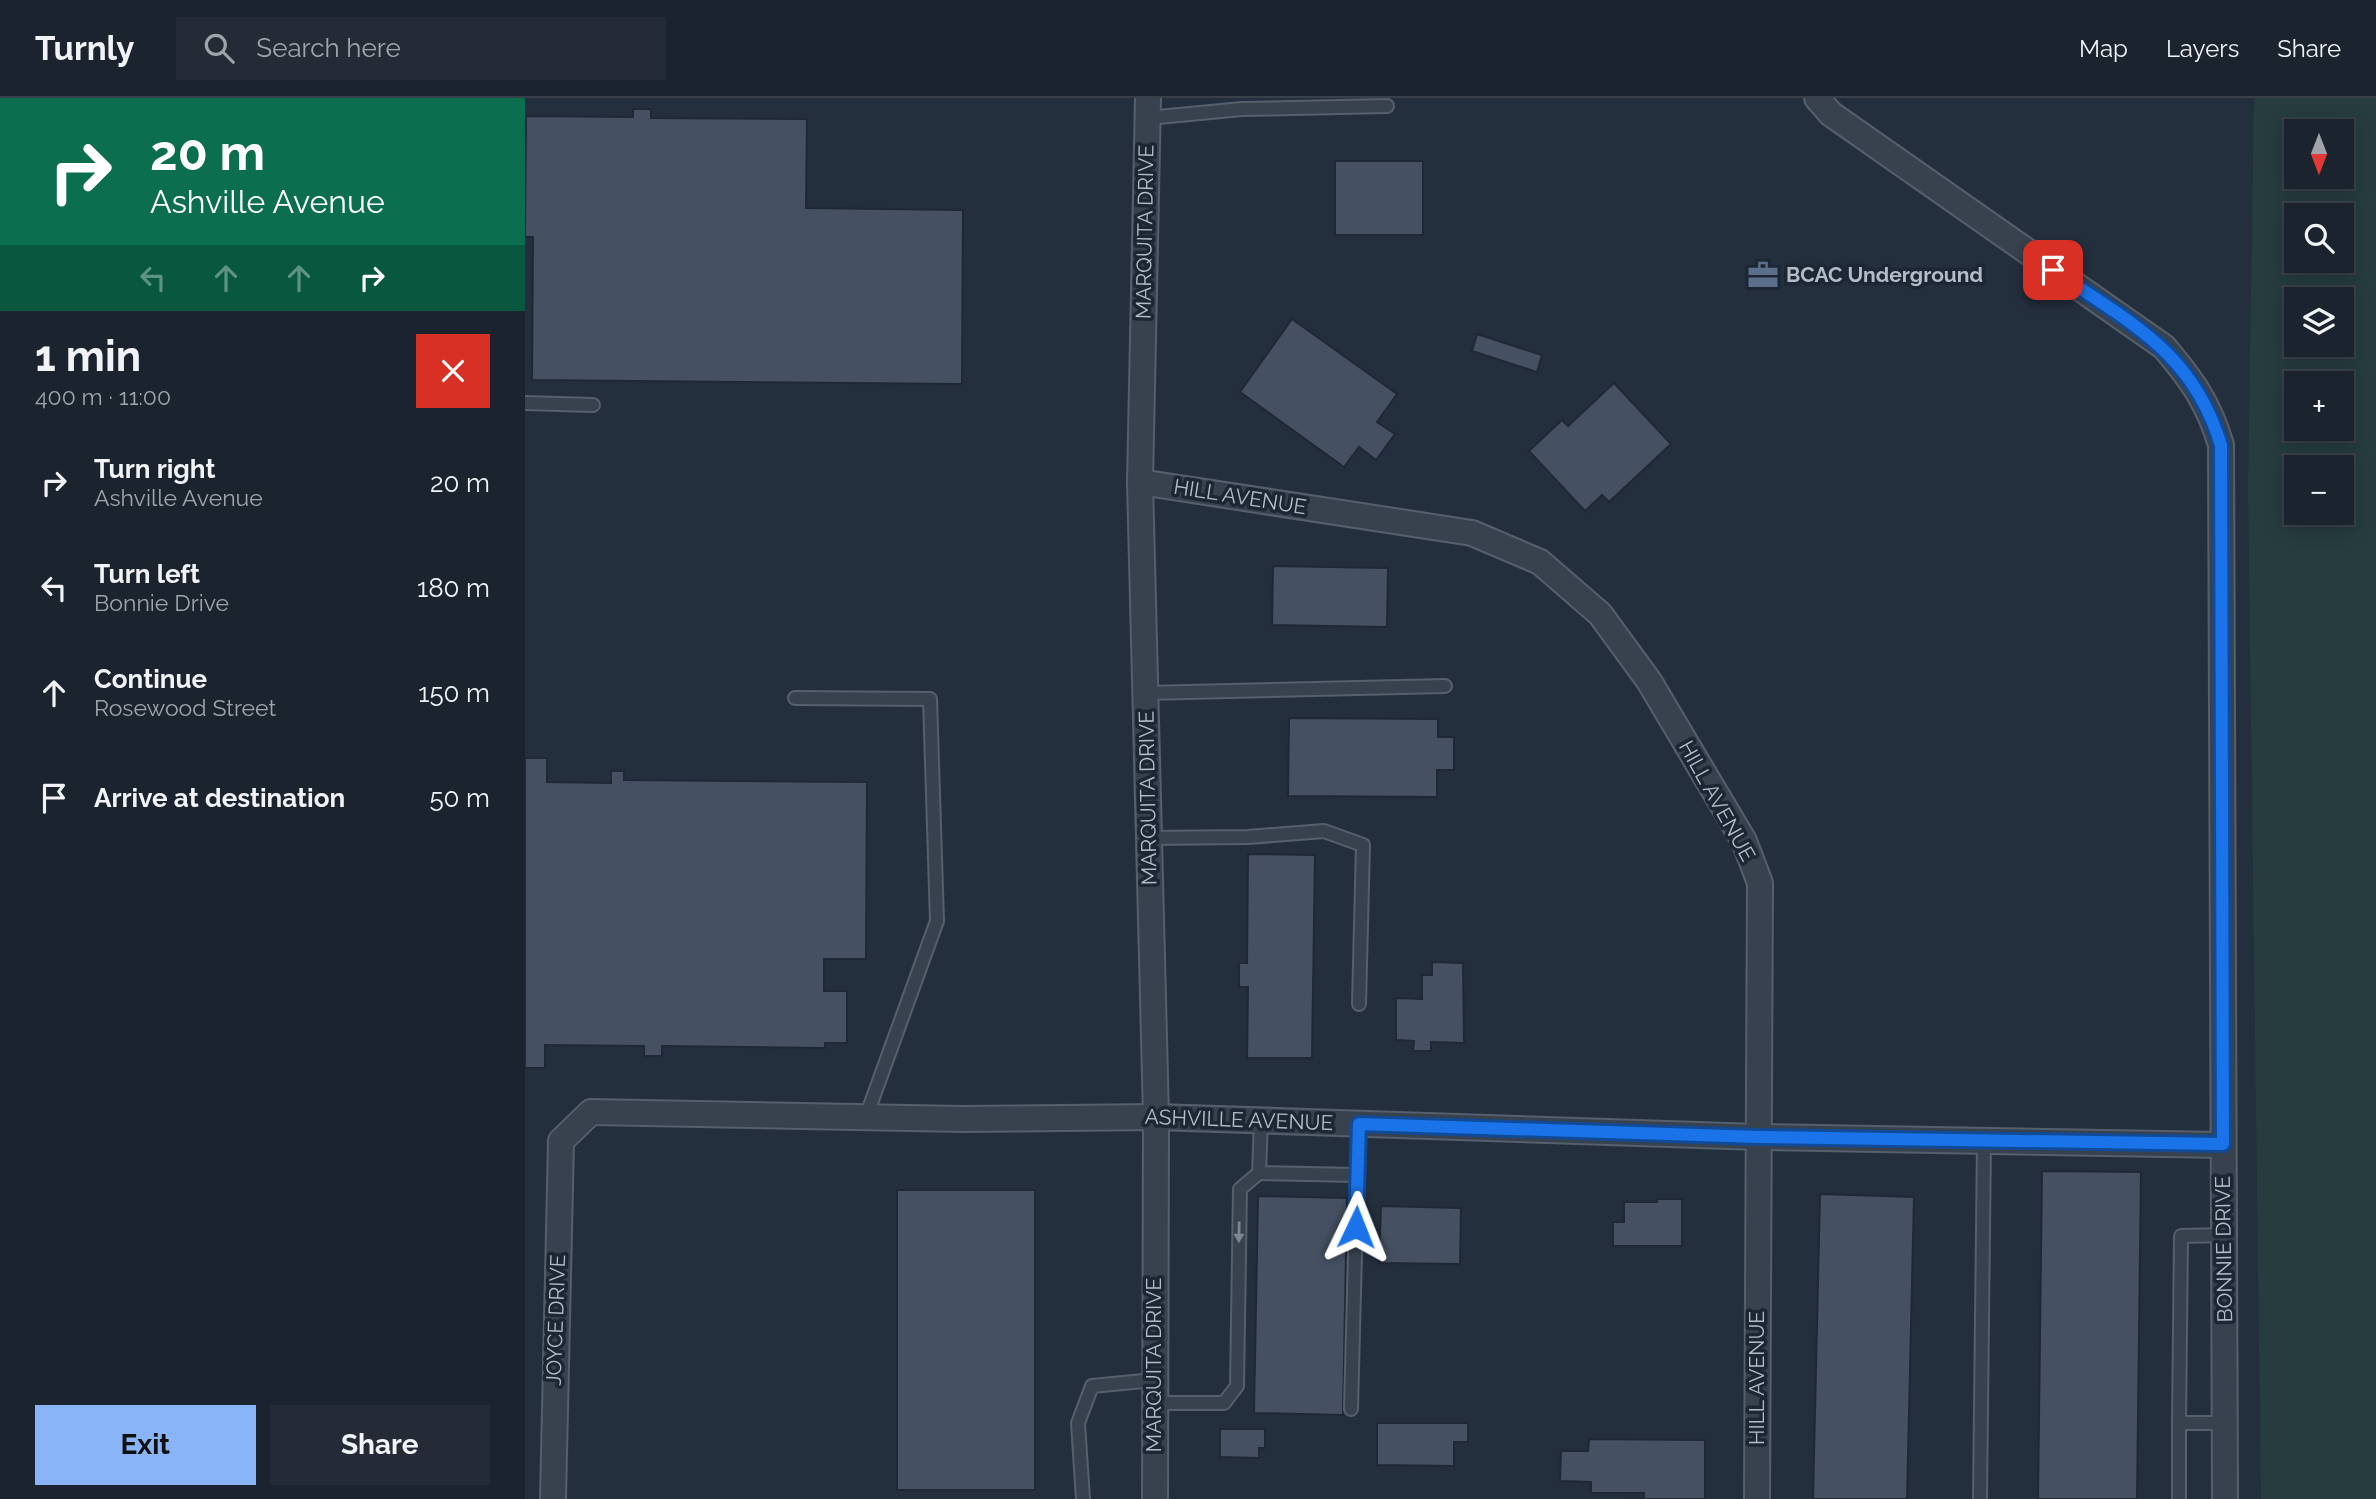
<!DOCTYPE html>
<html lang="en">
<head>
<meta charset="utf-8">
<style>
	:root { --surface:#1b232e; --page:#242b36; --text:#f1f3f6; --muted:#a0a4aa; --line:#39404a; --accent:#8ab4f8 }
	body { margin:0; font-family:Raleway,sans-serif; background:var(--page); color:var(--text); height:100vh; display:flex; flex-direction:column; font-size:26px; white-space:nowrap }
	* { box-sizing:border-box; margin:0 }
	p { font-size:23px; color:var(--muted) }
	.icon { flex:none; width:38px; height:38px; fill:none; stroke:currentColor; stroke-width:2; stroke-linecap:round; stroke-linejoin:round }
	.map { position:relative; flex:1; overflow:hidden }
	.details { display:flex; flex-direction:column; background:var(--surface); width:525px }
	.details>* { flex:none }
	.top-card { background:#0b6e4f; color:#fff; overflow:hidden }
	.needle { width:46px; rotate:180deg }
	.buttons { position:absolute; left:1759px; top:21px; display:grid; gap:14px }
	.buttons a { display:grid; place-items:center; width:70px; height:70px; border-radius:0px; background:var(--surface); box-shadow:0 4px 18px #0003,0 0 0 2px var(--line); font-size:35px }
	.pin { position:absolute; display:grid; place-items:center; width:60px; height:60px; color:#fff; margin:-30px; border-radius:14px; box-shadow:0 4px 10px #0006 }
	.me { position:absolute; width:77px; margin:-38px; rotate:2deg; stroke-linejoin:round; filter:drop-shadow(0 0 5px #0008) }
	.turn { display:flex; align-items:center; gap:24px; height:147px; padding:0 35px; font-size:32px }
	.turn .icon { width:91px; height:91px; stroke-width:2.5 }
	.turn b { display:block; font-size:49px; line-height:60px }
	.lanes { display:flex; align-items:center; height:66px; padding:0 35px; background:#0003; justify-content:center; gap:35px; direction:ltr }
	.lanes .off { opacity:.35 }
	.round { display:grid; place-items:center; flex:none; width:74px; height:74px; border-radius:0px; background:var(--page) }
	.overview { display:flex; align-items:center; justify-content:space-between; height:119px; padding:0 35px }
	h1 { font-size:42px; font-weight:700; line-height:52px }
	.cta { display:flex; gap:14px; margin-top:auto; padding:14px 35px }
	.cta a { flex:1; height:80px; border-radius:0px; background:var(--accent); color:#111; font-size:28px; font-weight:700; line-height:80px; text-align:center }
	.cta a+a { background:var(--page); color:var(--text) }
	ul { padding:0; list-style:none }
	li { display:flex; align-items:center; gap:21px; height:105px; padding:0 35px }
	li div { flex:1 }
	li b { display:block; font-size:26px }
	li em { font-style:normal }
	header { display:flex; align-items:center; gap:42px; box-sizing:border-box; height:98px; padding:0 35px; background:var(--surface); border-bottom:2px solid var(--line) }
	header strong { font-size:33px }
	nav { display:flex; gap:38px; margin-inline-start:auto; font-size:24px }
	.search { width:490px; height:63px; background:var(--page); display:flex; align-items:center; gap:18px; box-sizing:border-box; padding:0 24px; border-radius:0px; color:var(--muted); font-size:26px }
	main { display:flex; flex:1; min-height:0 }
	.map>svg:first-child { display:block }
	.green { fill:#263c3f; fill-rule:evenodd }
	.building { fill:#455162; stroke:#1f2835; stroke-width:2 }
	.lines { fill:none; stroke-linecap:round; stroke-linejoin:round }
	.service-casing { stroke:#565f6c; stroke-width:16 }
	.minor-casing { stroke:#565f6c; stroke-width:28 }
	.service { stroke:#38414e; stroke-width:12 }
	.minor { stroke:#38414e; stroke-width:24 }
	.oneway { fill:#7c8592 }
	.route-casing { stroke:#114b97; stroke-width:18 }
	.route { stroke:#1a73e8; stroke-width:12 }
	.labels { text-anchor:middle; stroke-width:7; stroke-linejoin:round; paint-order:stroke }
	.street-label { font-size:21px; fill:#b4bcc9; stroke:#1d2633 }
	.poi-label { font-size:21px; font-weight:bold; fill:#b4bcc9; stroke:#1d2633; text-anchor:start }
</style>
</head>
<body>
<header>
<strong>Turnly</strong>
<div class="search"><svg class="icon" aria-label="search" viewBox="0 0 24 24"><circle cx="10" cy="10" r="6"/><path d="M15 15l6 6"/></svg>Search here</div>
<nav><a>Map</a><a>Layers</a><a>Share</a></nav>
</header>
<main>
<section class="details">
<div class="top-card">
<div class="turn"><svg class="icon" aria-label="right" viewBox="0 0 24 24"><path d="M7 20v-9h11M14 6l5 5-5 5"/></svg><div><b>20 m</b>Ashville Avenue</div></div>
<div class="lanes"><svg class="icon off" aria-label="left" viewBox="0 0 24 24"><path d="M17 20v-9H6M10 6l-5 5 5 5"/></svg><svg class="icon off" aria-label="ahead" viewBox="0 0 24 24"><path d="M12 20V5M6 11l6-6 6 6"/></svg><svg class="icon off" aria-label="ahead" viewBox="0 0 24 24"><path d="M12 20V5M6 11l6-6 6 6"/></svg><svg class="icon" aria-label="right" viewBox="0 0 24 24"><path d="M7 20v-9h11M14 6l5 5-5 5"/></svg></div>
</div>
<div class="overview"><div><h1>1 min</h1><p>400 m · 11:00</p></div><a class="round" style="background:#d93025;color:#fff"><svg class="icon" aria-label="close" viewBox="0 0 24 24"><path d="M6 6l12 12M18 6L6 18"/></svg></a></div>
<ul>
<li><svg class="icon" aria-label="right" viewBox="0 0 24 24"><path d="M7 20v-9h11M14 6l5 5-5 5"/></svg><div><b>Turn right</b><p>Ashville Avenue</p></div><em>20 m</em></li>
<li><svg class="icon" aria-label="left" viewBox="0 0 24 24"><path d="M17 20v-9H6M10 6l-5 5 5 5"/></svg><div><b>Turn left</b><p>Bonnie Drive</p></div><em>180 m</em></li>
<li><svg class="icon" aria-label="ahead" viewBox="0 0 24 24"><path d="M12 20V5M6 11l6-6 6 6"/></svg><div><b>Continue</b><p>Rosewood Street</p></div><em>150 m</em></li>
<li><svg class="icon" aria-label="arrive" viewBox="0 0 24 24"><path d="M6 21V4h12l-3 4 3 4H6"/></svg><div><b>Arrive at destination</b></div><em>50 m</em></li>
</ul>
<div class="cta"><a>Exit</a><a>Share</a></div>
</section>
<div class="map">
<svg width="1851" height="1401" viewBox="0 0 1851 1401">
	<rect width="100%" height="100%" fill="#242f3e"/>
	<path class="green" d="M1729,0H1851V1401H1736L1723,389ZM1771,33H1816V79H1771ZM1771,117H1816V163H1771ZM1771,201H1816V247H1771ZM1771,285H1816V331H1771ZM1771,369H1816V415H1771Z"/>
	<g class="building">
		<path d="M108,11H126V20L282,21L281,110L438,112L437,286L7,282L8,139H0L1,18L108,19Z"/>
		<rect x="810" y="63" width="88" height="74"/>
		<path d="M767,221L872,296L852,324L870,336L851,362L834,349L819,369L715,294Z"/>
		<path d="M952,236L1017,257L1012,274L947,253Z"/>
		<path d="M1089,285L1146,346L1084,404L1077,397L1060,413L1004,353L1037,322L1043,328Z"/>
		<path d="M748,468L863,470L862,529L747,527Z"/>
		<path d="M764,620L913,621V639H929V672H912V699L763,698Z"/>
		<path d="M0,660H22V684L86,685V673H99V682L342,684L341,861H299V893H322V945H300V950L137,948V958H119V948L20,947V970H0Z"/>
		<path d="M723,756L790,757L787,960H722L723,889H714V865H722Z"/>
		<path d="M907,864L938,865L939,945L906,944V953H888L889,943L871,942V900L897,901V877H907Z"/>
		<path d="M1517,1073L1616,1074L1612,1401H1513Z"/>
		<rect x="372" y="1092" width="138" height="300"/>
		<path d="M1295,1096L1389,1099L1382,1401H1288Z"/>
		<path d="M733,1098L822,1100L818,1317L729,1315Z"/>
		<path d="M1132,1101H1157V1148H1088V1124H1099V1104H1132Z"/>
		<path d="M856,1108L936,1110L935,1166L854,1165Z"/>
		<path d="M852,1325H943V1344H929V1368L852,1367Z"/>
		<path d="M695,1331H740V1350H734V1360L695,1359Z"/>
		<path d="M1064,1341L1180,1342V1401H1102L1119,1400V1395H1066V1384L1035,1383L1036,1353H1063Z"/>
	</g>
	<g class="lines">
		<g class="service-casing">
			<g id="service">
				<path d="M623,20L717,11L862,8"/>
				<path d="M0,305L68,307"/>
				<path d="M620,595L920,588"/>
				<path d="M270,600L405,601L412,823L341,1019"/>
				<path d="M624,740L723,739L799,733L838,747L834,906"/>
				<path d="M736,1022L734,1075L832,1077L834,1025"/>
				<path d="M1699,1137L1656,1138L1654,1325H1701"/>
				<path d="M629,1305H699L712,1288L715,1091L734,1075"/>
				<path d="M826,1311L832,1077"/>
				<path d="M1654,1325V1401"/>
				<path d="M558,1401L553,1325L567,1288L629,1282"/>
				<path d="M1455,1401L1459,1043"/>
			</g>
		</g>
		<g class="minor-casing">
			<g id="minor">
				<path d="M623,0L615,384L631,1019L630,1401"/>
				<path d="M1292,0L1306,16L1639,249C1667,282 1684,306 1696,347L1700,1401"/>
				<path d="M615,384L947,435L1015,464L1075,516L1124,583L1219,743L1235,785L1232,1401"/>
				<path d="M28,1401L36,1043L66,1014L437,1021L631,1019L1234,1039L1698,1047"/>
			</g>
		</g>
		<use href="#service" class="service"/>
		<use href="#minor" class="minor"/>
	</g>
	<defs><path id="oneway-solid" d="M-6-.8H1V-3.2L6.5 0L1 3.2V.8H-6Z" transform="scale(1.75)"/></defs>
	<use class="oneway" href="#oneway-solid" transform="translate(714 1134) rotate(91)"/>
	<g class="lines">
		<g class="route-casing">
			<path id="route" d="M831,1129L834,1026L1234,1039L1698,1046L1696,347C1667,252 1604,225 1528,172"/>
		</g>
		<use href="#route" class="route"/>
	</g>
	<defs>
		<g id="office-bare" transform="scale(2.415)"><path d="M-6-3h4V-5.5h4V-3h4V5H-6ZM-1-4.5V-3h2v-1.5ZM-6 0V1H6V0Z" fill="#5c6f8a" stroke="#1d2633" stroke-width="2.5" paint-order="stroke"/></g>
	</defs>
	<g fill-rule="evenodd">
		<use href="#office-bare" x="1238" y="177"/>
	</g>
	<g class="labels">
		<g class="street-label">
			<text transform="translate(620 134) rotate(-89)" y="7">MARQUITA DRIVE</text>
			<text transform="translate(715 399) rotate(9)" y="7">HILL AVENUE</text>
			<text transform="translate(623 700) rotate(-91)" y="7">MARQUITA DRIVE</text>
			<text transform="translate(1192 703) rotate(61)" y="7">HILL AVENUE</text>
			<text transform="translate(714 1022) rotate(2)" y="7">ASHVILLE AVENUE</text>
			<text transform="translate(1699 1151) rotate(-91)" y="7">BONNIE DRIVE</text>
			<text transform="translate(31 1222) rotate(-88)" y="7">JOYCE DRIVE</text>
			<text transform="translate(629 1267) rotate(-90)" y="7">MARQUITA DRIVE</text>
			<text transform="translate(1232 1280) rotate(-90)" y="7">HILL AVENUE</text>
		</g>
		<g class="poi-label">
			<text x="1261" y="184">BCAC Underground</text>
		</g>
	</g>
</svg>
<div class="buttons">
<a><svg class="needle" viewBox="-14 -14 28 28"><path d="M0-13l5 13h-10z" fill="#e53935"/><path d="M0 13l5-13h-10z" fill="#a0a4aa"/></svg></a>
<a><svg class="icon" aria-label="search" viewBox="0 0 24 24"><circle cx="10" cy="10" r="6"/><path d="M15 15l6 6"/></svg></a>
<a><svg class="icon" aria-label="layers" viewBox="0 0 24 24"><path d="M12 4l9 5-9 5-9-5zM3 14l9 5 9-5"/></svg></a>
<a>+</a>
<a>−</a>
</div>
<div class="pin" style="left:1528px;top:172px;background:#d93025"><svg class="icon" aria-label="arrive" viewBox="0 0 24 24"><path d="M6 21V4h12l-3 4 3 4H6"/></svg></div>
<svg class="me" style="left:831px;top:1129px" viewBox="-20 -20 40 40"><path d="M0-17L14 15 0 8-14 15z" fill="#1a73e8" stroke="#fff" stroke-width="4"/></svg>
</div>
</main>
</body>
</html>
